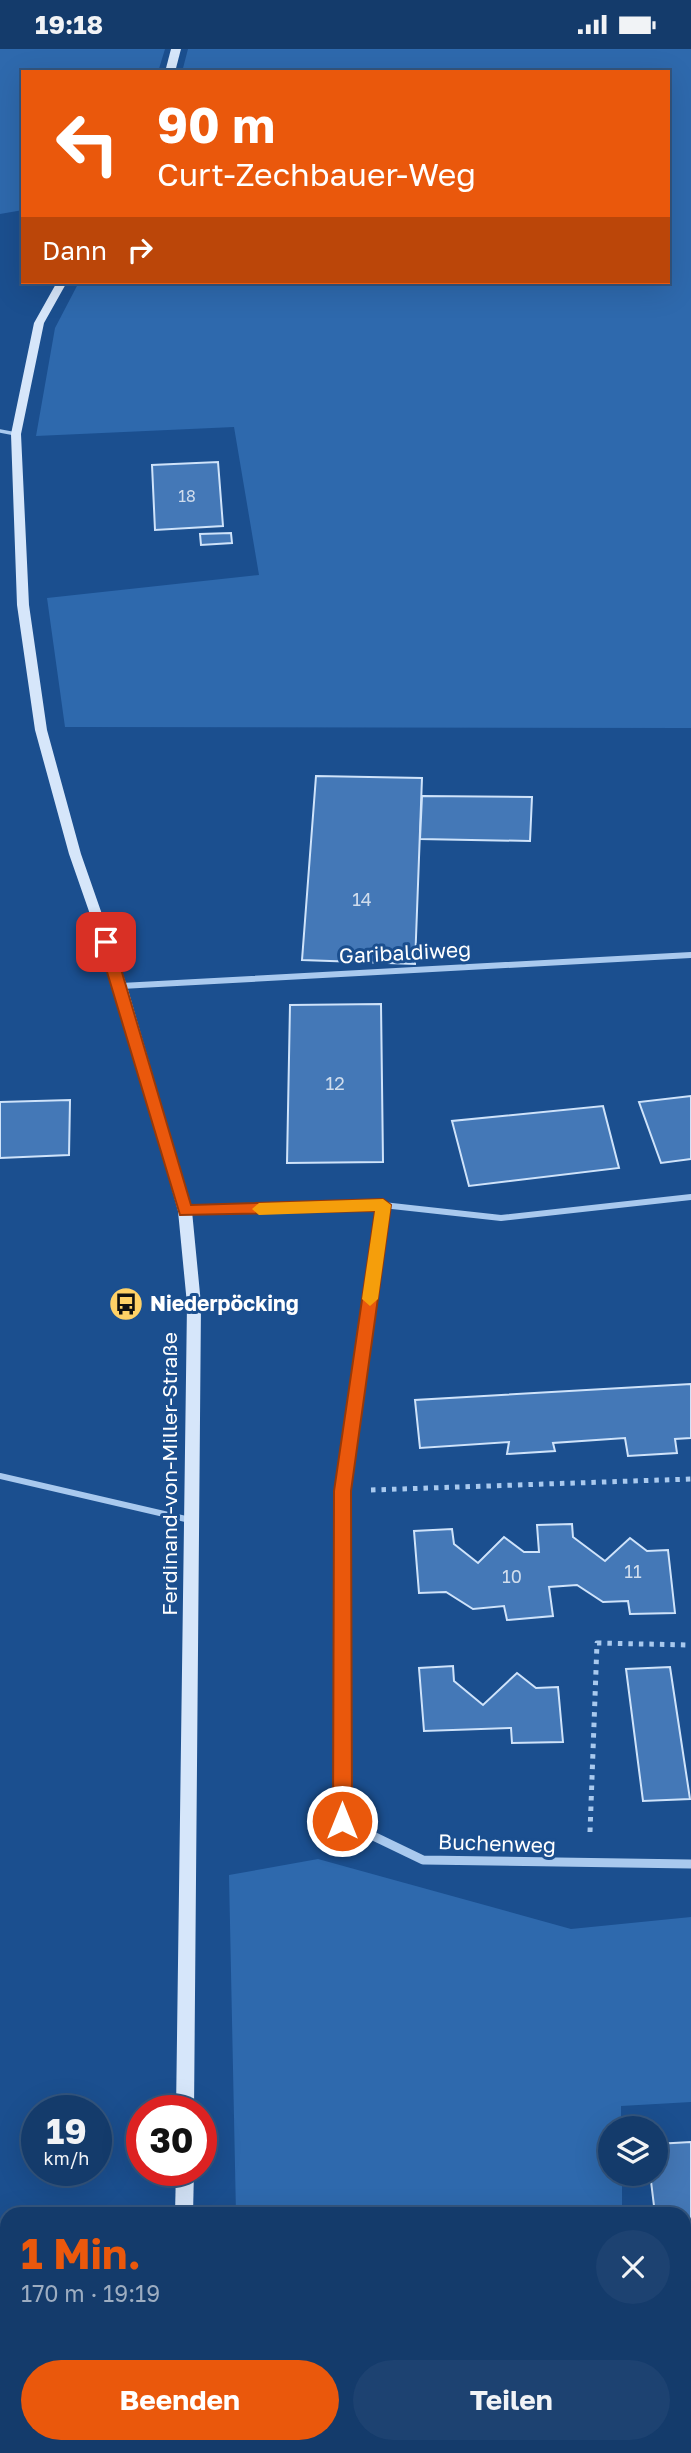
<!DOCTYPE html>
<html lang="de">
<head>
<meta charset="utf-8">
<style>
	:root { --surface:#143b6b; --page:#1d4271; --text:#f1f3f6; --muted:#9dadc1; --line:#33557e; --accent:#ea580c }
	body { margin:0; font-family:"Golos Text",sans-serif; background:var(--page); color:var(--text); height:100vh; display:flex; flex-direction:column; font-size:26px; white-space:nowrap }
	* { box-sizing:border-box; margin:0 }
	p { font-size:23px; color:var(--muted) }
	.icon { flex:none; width:38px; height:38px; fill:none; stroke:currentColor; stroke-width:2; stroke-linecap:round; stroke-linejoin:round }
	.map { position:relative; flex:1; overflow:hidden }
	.sheet { position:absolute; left:0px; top:2158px; width:691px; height:247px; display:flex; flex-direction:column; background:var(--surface); border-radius:21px 21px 0 0; box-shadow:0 7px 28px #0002,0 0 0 2px var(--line) }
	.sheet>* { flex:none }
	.banner { position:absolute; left:21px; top:21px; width:649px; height:214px; border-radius:0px; box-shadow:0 7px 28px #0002,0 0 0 2px var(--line); background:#ea580c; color:#fff; overflow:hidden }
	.buttons { position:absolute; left:598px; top:2067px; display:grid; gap:14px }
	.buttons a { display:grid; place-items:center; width:70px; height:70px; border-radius:50%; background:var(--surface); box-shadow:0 7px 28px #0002,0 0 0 2px var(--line); font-size:35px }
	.speed { position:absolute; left:21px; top:2046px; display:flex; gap:14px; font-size:35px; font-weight:700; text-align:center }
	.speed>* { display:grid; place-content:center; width:91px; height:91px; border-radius:50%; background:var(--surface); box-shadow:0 7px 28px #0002,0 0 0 2px var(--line); line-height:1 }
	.speed small { font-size:18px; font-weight:400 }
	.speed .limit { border:10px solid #d22; background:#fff; color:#111 }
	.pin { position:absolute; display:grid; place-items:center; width:60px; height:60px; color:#fff; margin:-30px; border-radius:14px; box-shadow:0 4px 10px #0006 }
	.me { position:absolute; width:77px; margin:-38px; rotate:0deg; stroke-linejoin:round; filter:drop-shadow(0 0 5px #0008) }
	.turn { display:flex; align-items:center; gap:24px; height:147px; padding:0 21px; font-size:32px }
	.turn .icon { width:91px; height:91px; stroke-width:2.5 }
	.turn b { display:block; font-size:49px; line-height:60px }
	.then { display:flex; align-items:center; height:66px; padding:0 21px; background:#0003; gap:14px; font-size:26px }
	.round { display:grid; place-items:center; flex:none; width:74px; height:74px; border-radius:37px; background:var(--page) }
	.head { display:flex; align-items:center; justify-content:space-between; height:119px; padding:0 21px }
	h1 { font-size:42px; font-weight:700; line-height:52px; color:var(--accent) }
	.action { display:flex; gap:14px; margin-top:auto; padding:14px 21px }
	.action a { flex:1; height:80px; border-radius:42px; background:var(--accent); color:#fff; font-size:28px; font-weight:700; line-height:80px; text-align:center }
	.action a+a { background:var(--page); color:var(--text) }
	.status { display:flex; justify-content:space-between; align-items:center; height:49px; padding:0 35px; background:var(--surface); direction:ltr }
	.status svg { height:19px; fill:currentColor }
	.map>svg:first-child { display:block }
	.green { fill:#2e69ad }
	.building { fill:#4478b7; stroke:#cfe3fa; stroke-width:2 }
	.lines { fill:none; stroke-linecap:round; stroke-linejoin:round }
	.path { stroke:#a9c9ee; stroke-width:5; stroke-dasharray:4.5 6; stroke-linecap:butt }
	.service-far1 { stroke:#a9c9ee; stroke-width:3.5 }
	.service { stroke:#a9c9ee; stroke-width:6 }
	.minor-far1 { stroke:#a9c9ee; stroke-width:6 }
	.minor { stroke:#a9c9ee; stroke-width:9 }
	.secondary { fill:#d6e6fa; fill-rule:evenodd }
	.route { fill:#ea580c; stroke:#983908; stroke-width:2 }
	.slow { fill:#f59e0b }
	.labels { text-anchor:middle; stroke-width:6; stroke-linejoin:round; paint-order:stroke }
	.far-number-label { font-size:16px; fill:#d0dded }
	.number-label { font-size:18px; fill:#d0dded }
	.street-label { font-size:21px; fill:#fff; stroke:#1b4f8f }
	.poi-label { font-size:21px; font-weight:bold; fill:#fff; stroke:#1b4f8f; text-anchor:start }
</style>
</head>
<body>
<div class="status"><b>19:18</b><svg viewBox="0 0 49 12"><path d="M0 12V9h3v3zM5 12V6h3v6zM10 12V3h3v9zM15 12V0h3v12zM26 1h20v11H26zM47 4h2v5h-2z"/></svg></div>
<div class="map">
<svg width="691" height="2404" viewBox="0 0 691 2404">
	<rect width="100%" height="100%" fill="#1b4f8f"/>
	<g class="green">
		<path d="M0,0H165L158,23H23V161L0,165Z"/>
		<path d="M188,0H691V679L65,678L47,549L259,526L234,378L36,387L55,279L79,233H668V23H182Z"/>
		<path d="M318,1810L571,1880L691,1868V2053L621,2057V2079H611V2124L622,2125V2165H236L229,1826Z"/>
		<path d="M684,2276L691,2280V2404H242V2398H684Z"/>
	</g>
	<g class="building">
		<path d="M218,413L223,477L155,481L152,416Z"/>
		<path d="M231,484L232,494L201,496L200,485Z"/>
		<path d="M316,727L422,729L415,915L302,911Z"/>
		<path d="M422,747L532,748L530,792L420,790Z"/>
		<path d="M381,955L383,1113L287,1114L290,956Z"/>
		<path d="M691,1047V1110L661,1114L639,1053Z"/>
		<path d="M70,1051L69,1106L0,1109V1053Z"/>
		<path d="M603,1057L619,1119L469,1137L452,1072Z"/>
		<path d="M691,1335V1389L675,1390L677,1404L628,1407L625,1389L553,1394L555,1402L507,1405L509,1393L420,1399L415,1351Z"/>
		<path d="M572,1475L573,1488L605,1512L630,1489L647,1502L668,1501L675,1564L630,1565L628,1552L603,1553L577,1536L549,1538L553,1567L507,1571L504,1557L473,1560L446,1543L419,1544L414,1482L452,1480L454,1495L478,1514L504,1488L524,1503H539L537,1476Z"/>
		<path d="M453,1617L454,1632L483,1656L517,1624L536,1639L558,1638L563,1693L512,1694L511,1679L424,1682L419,1619Z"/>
		<path d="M670,1618L690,1750L643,1752L626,1620Z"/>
		<path d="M691,2093V2226H684V2165H655L650,2124H656V2095Z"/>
	</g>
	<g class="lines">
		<g class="path">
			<path d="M371,1441L691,1430"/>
			<path d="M590,1783L597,1594L691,1596"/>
		</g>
		<path class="service-far1" d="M0,382L16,385"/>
		<path class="service" d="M0,1427L190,1471"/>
		<g class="minor-far1">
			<path d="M121,937L691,906"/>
			<path d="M185,1162L383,1156L501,1169L691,1148"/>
			<path d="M348,1403L383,1156"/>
		</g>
		<path class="minor" d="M348,1401L342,1442V1772L423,1811L691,1815"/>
		<g class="secondary">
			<path d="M171,0H181L175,23H165Z"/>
			<path d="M57,233H67L44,274L21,385L29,556L47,681L81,805L127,937L192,1162L201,1255L194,2062H176L187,1255L178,1162L115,937L69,805L35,681L17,556L11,385L34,274Z"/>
			<path d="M176,2121H194L193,2165H175Z"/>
			<rect x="182" y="2398" width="18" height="6"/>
		</g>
	</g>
	<path class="route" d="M106,888L113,893L191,1156L383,1150L391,1156L351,1442L352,1772L349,1778L342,1781L336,1778L333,1772L334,1442L375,1162L180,1166L98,893Z"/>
	<path class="slow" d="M383,1150L391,1156L378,1250L370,1257L362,1250L375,1162L259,1166L252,1160L259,1154Z"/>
	<defs>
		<g id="bus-disc" transform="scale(1.75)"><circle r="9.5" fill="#ffd166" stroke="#1b4f8f"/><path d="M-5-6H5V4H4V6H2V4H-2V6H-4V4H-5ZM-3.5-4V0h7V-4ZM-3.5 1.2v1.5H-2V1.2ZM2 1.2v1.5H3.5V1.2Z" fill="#111"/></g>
	</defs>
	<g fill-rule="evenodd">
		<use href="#bus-disc" x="126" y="1255"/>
	</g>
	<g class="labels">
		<g class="far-number-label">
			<text x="187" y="453">18</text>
		</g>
		<g class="number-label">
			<text x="362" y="857">14</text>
			<text x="335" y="1041">12</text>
			<text x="633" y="1529">11</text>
			<text x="512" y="1534">10</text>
		</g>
		<g class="street-label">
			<text transform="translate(405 904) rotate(-3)" y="7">Garibaldiweg</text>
			<text transform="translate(170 1425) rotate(-90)" y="7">Ferdinand-von-Miller-Straße</text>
			<text transform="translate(497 1795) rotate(2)" y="7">Buchenweg</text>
		</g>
		<g class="poi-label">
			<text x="150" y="1262">Niederpöcking</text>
		</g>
	</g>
</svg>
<div class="buttons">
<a><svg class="icon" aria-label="layers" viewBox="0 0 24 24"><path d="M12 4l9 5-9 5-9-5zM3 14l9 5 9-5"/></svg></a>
</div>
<div class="speed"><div>19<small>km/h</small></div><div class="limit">30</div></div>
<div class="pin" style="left:106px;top:893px;background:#d93025"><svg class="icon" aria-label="arrive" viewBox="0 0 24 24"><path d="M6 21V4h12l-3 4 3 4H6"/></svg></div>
<svg class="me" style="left:342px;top:1772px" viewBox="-20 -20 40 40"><circle r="17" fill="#ea580c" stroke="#fff" stroke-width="3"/><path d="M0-11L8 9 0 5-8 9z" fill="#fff"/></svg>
<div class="banner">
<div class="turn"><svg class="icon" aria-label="left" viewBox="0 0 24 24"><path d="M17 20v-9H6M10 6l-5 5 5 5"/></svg><div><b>90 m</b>Curt-Zechbauer-Weg</div></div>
<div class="then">Dann<svg class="icon" aria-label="right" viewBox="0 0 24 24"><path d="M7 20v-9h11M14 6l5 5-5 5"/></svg></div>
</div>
<section class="sheet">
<div class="head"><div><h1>1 Min.</h1><p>170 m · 19:19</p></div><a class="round"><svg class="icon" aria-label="close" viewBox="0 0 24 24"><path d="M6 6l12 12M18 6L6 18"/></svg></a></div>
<div class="action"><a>Beenden</a><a>Teilen</a></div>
</section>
</div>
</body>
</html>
